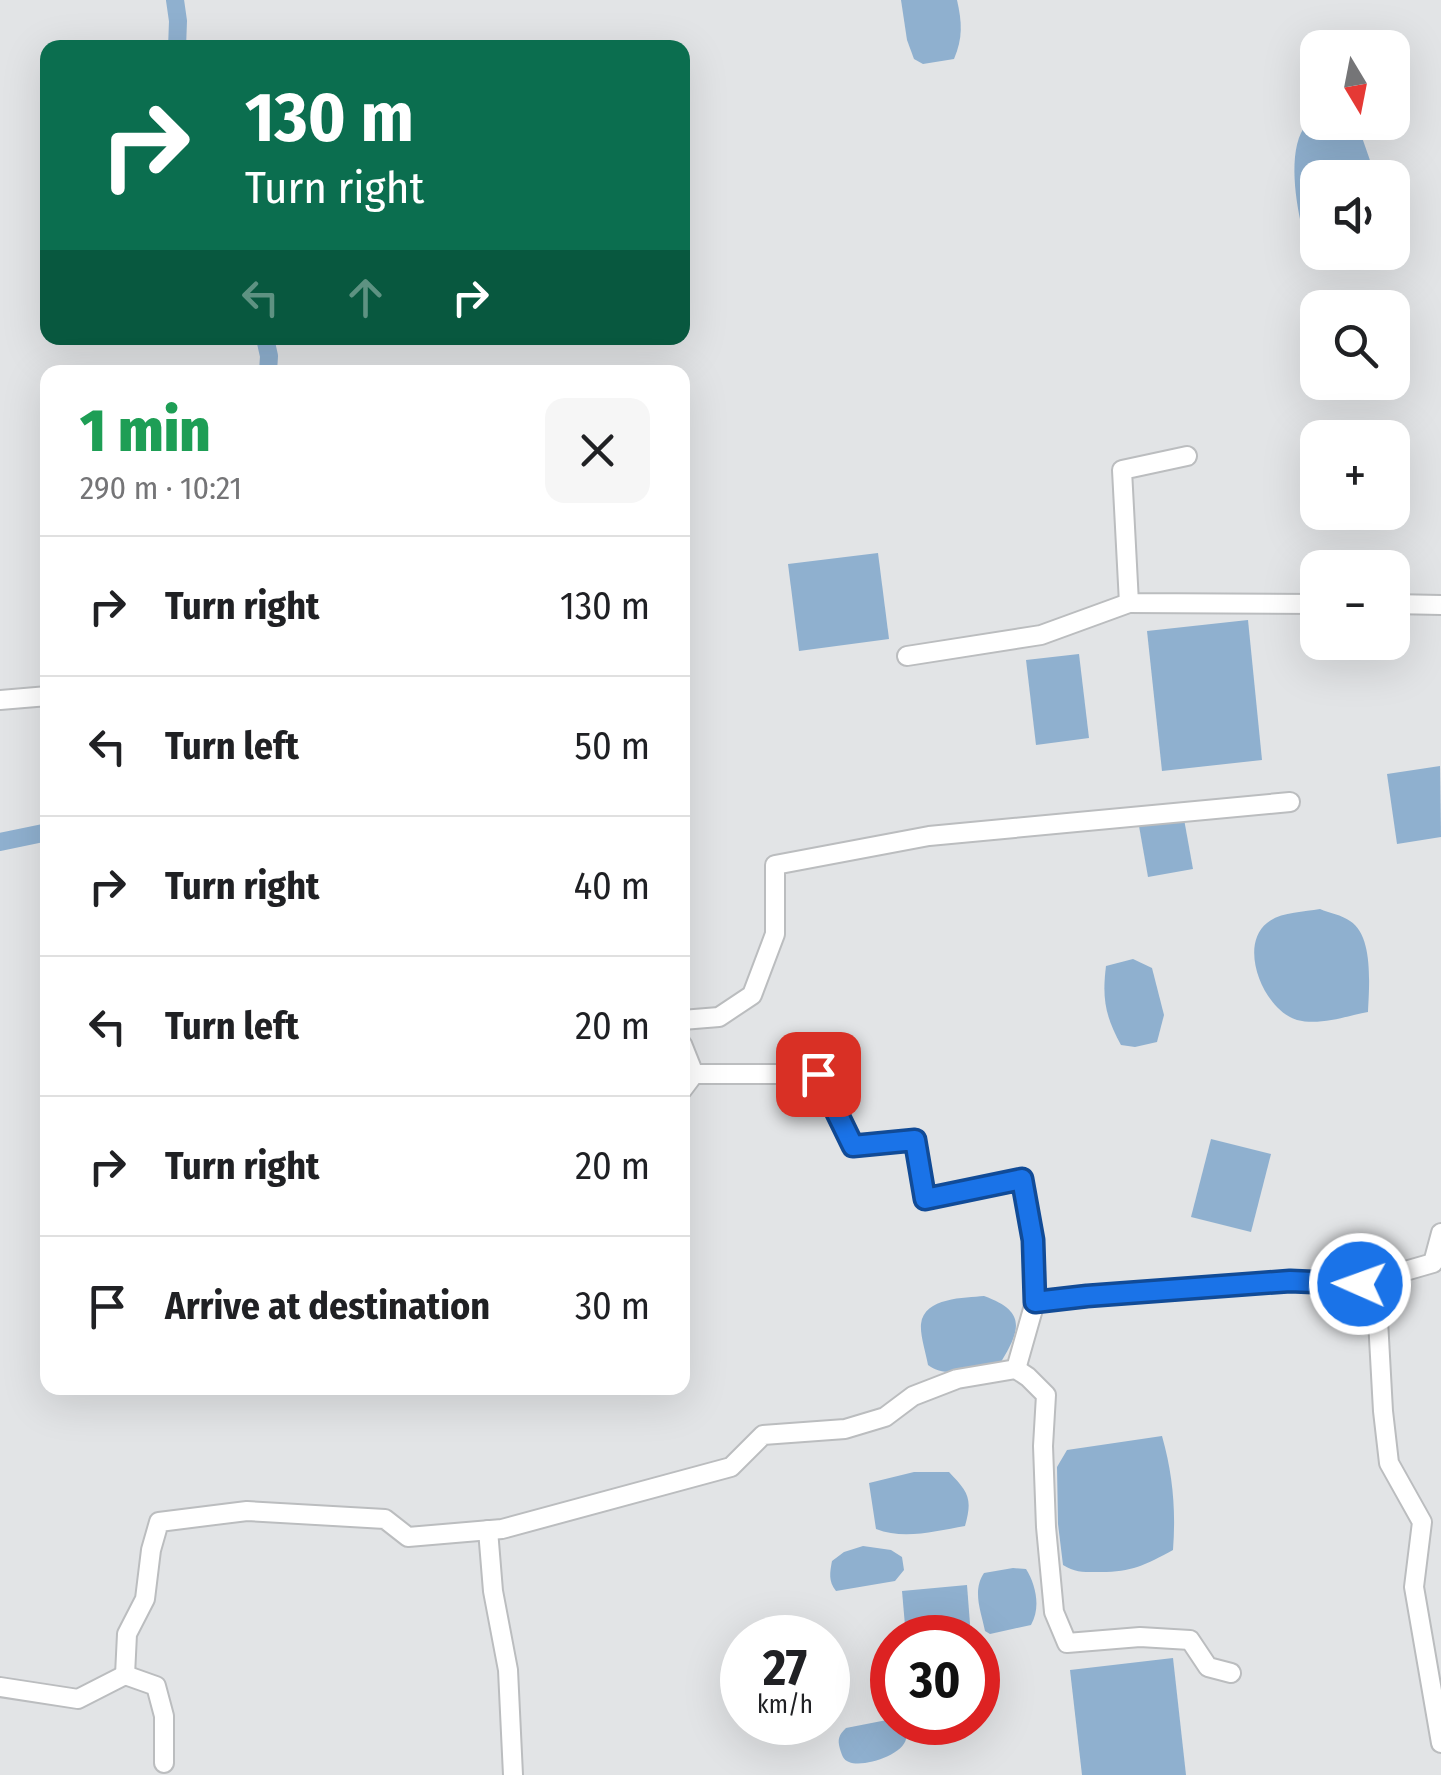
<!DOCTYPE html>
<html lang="en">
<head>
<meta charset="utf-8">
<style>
	:root { --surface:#fff; --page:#f6f6f6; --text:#202124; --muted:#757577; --line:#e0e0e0 }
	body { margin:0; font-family:"Fira Sans Condensed",sans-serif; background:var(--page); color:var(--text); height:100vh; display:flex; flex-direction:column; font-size:38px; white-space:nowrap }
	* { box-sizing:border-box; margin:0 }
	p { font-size:32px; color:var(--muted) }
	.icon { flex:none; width:55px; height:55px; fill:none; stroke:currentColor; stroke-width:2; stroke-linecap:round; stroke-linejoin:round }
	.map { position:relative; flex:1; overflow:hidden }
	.panel { position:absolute; left:40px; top:365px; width:650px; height:1030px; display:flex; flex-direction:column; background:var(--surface); border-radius:20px; box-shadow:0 10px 40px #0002 }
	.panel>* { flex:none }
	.top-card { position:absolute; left:40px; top:40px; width:650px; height:305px; border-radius:20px; box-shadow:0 10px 40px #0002; background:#0b6e4f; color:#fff; overflow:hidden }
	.needle { width:65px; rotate:170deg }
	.fabs { position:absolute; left:1300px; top:30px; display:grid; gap:20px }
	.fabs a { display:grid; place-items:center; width:110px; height:110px; border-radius:20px; background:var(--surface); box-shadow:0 10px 40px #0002; font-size:50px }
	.speed { position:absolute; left:720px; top:1615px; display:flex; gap:20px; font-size:50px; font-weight:700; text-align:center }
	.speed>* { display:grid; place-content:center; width:130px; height:130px; border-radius:50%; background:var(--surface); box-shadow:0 10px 40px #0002; line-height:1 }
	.speed small { font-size:25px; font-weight:400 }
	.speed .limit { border:15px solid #d22; background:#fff; color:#111 }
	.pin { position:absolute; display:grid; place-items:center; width:85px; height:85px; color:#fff; margin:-42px; border-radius:20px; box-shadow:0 5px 15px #0006 }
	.me { position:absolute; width:110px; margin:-55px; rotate:272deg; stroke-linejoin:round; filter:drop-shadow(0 0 8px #0008) }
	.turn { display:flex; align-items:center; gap:35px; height:210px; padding:0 40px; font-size:45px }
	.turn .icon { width:130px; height:130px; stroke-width:2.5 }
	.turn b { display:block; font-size:70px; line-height:85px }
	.lanes { display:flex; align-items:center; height:95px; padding:0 40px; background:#0003; justify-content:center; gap:50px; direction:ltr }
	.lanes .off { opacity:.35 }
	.round { display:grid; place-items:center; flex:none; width:105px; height:105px; border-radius:20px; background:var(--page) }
	.headline { display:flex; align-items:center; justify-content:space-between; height:170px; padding:0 40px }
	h1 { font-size:60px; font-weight:800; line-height:75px; color:#1e9e55 }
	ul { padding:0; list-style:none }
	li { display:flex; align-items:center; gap:30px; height:140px; padding:0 40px; border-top:2px solid var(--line) }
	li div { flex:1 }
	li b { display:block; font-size:38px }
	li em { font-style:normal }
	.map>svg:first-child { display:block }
	.water { fill:#8fb0cf }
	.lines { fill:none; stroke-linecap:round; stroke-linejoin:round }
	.canal { stroke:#8fb0cf; stroke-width:18 }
	.street-casing { stroke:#bbbdbf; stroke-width:22 }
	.street { stroke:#fff; stroke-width:18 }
	.route-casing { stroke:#114b97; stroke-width:25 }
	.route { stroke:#1a73e8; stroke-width:18 }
</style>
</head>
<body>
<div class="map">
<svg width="1441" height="1775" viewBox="0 0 1441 1775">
	<rect width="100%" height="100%" fill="#e2e4e6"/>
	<g class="water">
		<path d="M901,0H957C962,22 963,38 954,59L923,64L914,59L907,40Z"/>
		<path d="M1317,115L1318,122L1357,123L1373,169L1374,177L1318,178L1317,246L1305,239C1297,211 1288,160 1301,133C1304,126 1312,121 1317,115Z"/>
		<path d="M878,553L889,639L799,651L788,564Z"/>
		<path d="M1248,620L1262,760L1162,771L1147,631Z"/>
		<path d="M1079,654L1089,738L1036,745L1026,660Z"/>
		<path d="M1440,766L1441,837L1397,844L1387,774Z"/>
		<path d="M1184,819L1193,869L1148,877L1139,826Z"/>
		<path d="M1320,909C1329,913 1342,915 1350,921C1374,936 1369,987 1368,1012C1346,1016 1320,1026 1297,1020C1265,1011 1237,947 1267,923C1280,912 1303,912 1320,909Z"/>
		<path d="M1133,959L1152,968L1164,1015L1157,1042L1135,1047L1121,1045C1105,1016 1102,998 1106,966Z"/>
		<path d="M1211,1139L1271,1154L1251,1232L1191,1217Z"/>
		<path d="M984,1296C1026,1311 1021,1329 1001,1362C980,1367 947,1380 928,1365C926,1353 920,1336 921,1324C924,1297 965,1298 984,1296Z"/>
		<path d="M1162,1436C1173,1475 1176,1510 1173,1550C1144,1566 1129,1573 1095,1572C1082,1572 1074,1572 1063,1565L1058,1524L1057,1467L1067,1450Z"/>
		<path d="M914,1472H949C968,1492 973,1498 965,1526C936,1531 904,1540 876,1529L869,1483Z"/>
		<path d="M863,1546L891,1550L902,1557L904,1570L895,1581L836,1591C828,1581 830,1572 832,1561L844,1552Z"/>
		<path d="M1013,1568L1026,1569C1036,1585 1041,1608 1031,1625L990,1634L985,1631C981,1611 972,1591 984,1573Z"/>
		<path d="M967,1585L971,1637H906L902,1591Z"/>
		<path d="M1173,1658L1186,1775H1082L1070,1670Z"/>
		<path d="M892,1719V1722L902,1724C904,1728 907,1734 906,1739C903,1755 863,1768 849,1762C843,1760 842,1755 840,1749C837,1739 839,1735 846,1728Z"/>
	</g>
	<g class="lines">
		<g class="canal">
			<path d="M175,0L178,21L177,48"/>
			<path d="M265,338L269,356L268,372"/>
			<path d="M0,842L48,832"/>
		</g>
		<g class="street-casing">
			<g id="street">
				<path d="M1187,456L1122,470L1129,603L1318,604"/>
				<path d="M1392,604L1441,605"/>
				<path d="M907,656L1041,635L1129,603"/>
				<path d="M0,700L48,696"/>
				<path d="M682,1020L719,1017L752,995L775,934V865L929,836L1290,802"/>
				<path d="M682,1044L694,1074"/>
				<path d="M1390,1275L1378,1320L1383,1411L1389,1463L1422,1522L1414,1587L1441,1743"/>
				<path d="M1035,1302L1087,1296L1291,1281L1360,1284L1433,1263L1441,1233"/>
				<path d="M1016,1369L1028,1377L1046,1395L1043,1446L1046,1527L1054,1612L1067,1643L1140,1637L1190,1640L1208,1667L1231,1673"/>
				<path d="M488,1530L493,1591L508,1670L513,1775"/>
				<path d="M125,1675L127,1634L145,1599L151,1550L159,1522L247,1511L385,1519L408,1537L502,1529L731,1467L763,1435L845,1429L885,1417L913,1396L957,1379L1016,1369L1035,1302L1033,1240L1022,1179L925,1199L915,1140L853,1147L817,1074H694L682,1090"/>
				<path d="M0,1687L78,1699L125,1675L156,1686L164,1716V1763"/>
			</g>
		</g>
		<use href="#street" class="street"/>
	</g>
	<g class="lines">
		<g class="route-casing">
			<path id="route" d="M818,1074L853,1146L915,1140L925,1199L1022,1179L1033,1240L1035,1302L1087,1296L1290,1281L1360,1284"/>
		</g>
		<use href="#route" class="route"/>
	</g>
</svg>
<div class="fabs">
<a><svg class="needle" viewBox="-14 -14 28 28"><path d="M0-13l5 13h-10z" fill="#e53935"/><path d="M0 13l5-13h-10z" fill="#757577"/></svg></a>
<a><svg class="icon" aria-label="sound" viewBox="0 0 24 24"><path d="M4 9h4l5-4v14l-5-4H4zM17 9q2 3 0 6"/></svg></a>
<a><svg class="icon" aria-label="search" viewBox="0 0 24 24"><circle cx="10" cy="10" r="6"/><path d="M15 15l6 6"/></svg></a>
<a>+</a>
<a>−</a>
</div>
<div class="speed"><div>27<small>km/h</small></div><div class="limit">30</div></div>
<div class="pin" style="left:818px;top:1074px;background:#d93025"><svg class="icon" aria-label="arrive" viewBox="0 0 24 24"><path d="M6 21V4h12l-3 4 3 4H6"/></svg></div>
<svg class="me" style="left:1360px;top:1284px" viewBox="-20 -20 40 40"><circle r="17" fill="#1a73e8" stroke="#fff" stroke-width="3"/><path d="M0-11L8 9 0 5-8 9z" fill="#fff"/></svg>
<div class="top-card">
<div class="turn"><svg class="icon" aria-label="right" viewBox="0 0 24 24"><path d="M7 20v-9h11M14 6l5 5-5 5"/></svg><div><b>130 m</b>Turn right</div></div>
<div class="lanes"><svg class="icon off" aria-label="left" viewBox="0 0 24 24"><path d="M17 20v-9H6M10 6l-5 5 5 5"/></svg><svg class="icon off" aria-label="ahead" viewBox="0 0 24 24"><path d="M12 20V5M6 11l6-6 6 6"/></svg><svg class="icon" aria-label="right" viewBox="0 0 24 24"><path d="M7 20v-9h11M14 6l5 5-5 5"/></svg></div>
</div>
<section class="panel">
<div class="headline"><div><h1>1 min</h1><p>290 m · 10:21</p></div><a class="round"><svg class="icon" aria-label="close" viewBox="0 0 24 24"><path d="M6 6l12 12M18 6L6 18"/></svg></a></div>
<ul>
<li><svg class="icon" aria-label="right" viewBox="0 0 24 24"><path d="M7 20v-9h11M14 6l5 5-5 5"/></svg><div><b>Turn right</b></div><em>130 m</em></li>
<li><svg class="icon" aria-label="left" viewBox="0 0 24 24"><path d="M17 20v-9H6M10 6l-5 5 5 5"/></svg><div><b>Turn left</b></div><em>50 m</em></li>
<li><svg class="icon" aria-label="right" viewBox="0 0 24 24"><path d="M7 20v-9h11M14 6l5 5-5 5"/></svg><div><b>Turn right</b></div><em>40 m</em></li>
<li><svg class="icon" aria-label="left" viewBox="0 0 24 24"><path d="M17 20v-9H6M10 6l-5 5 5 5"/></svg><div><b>Turn left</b></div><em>20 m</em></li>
<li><svg class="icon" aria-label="right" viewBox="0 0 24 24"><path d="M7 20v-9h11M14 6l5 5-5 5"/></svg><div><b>Turn right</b></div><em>20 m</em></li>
<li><svg class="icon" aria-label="arrive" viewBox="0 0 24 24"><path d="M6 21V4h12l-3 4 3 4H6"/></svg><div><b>Arrive at destination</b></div><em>30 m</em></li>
</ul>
</section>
</div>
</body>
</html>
